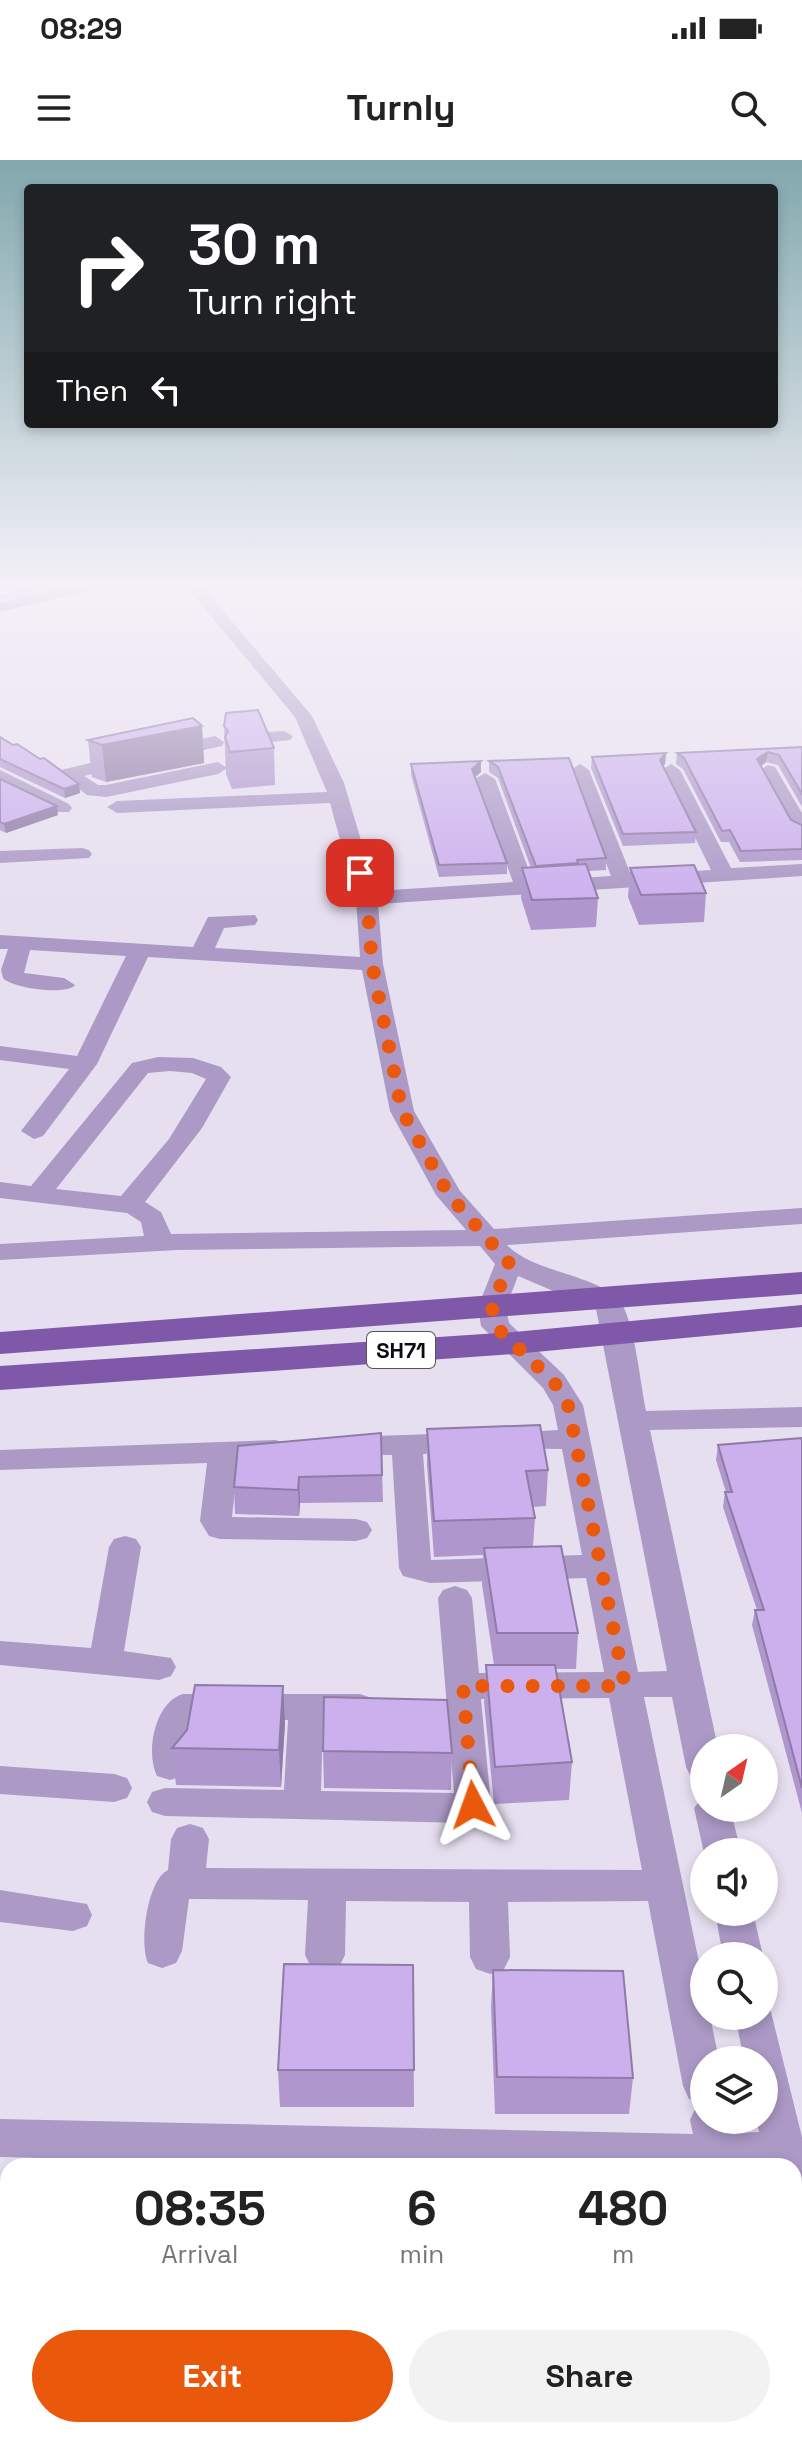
<!DOCTYPE html>
<html lang="en">
<head>
<meta charset="utf-8">
<style>
	:root { --surface:#fff; --page:#f2f2f2; --text:#222; --muted:#767676; --accent:#ea580c }
	body { margin:0; font-family:"Space Grotesk",sans-serif; background:var(--page); color:var(--text); height:100vh; display:flex; flex-direction:column; font-size:30px; white-space:nowrap }
	* { box-sizing:border-box; margin:0 }
	p { font-size:26px; color:var(--muted) }
	.icon { flex:none; width:44px; height:44px; fill:none; stroke:currentColor; stroke-width:2; stroke-linecap:round; stroke-linejoin:round }
	.map { position:relative; flex:1; overflow:hidden }
	.drawer { position:absolute; left:0px; top:1998px; width:802px; height:280px; display:flex; flex-direction:column; background:var(--surface); border-radius:24px 24px 0 0; box-shadow:0 4px 12px #0003 }
	.drawer>* { flex:none }
	.guide { position:absolute; left:24px; top:24px; width:754px; height:244px; border-radius:8px; box-shadow:0 4px 12px #0003; background:#202124; color:#fff; overflow:hidden }
	.needle { width:52px; rotate:34deg }
	.buttons { position:absolute; left:690px; top:1574px; display:grid; gap:16px }
	.buttons a { display:grid; place-items:center; width:88px; height:88px; border-radius:50%; background:var(--surface); box-shadow:0 4px 12px #0003; font-size:40px }
	.pin { position:absolute; display:grid; place-items:center; width:68px; height:68px; color:#fff; margin:-34px; border-radius:16px; box-shadow:0 4px 12px #0006 }
	.me { position:absolute; width:88px; margin:-44px; rotate:356deg; stroke-linejoin:round; filter:drop-shadow(0 0 6px #0008) }
	.turn { display:flex; align-items:center; gap:28px; height:168px; padding:0 32px; font-size:36px }
	.turn .icon { width:104px; height:104px; stroke-width:2.5 }
	.turn b { display:block; font-size:56px; line-height:68px }
	.then { display:flex; align-items:center; height:76px; padding:0 32px; background:#0003; gap:16px; font-size:30px }
	.eta { display:flex; justify-content:space-evenly; align-items:center; height:136px; text-align:center }
	.eta b { font-size:48px; font-weight:600; line-height:56px }
	.cta { display:flex; gap:16px; margin-top:auto; padding:16px 32px }
	.cta a { flex:1; height:92px; border-radius:48px; background:var(--accent); color:#fff; font-size:32px; font-weight:600; line-height:92px; text-align:center }
	.cta a+a { background:var(--page); color:var(--text) }
	.status { display:flex; justify-content:space-between; align-items:center; height:56px; padding:0 40px; background:var(--surface); direction:ltr }
	.status svg { height:22px; fill:currentColor }
	header { display:flex; justify-content:space-between; align-items:center; height:104px; padding:0 32px; background:var(--surface); font-size:36px; font-weight:600 }
	.map>svg:first-child { display:block }
	.lines { fill:none; stroke-linecap:round; stroke-linejoin:round }
	.minor { fill:#ac99c6; fill-rule:evenodd }
	.major { fill:#7f58a9; fill-rule:evenodd }
	.wall { fill:#af97cd }
	.shaded-wall { fill:#8f7ba7 }
	.building { fill:#ccb0ee; stroke:#8f7ba7; stroke-width:2 }
	.route { stroke:#ea580c; stroke-width:14; stroke-dasharray:0 25.2 }
	.labels { text-anchor:middle; stroke-width:6; stroke-linejoin:round; paint-order:stroke }
	.shield { fill:#fff; stroke:#565458; stroke-width:2 }
	.shield-label { font-size:22px; font-weight:bold; fill:#0d0b10 }
</style>
</head>
<body>
<div class="status"><b>08:29</b><svg viewBox="0 0 49 12"><path d="M0 12V9h3v3zM5 12V6h3v6zM10 12V3h3v9zM15 12V0h3v12zM26 1h20v11H26zM47 4h2v5h-2z"/></svg></div>
<header><svg class="icon" aria-label="menu" viewBox="0 0 24 24"><path d="M4 6h16M4 12h16M4 18h16"/></svg>Turnly<svg class="icon" aria-label="search" viewBox="0 0 24 24"><circle cx="10" cy="10" r="6"/><path d="M15 15l6 6"/></svg></header>
<div class="map">
<svg width="802" height="2278" viewBox="0 0 802 2278">
	<rect width="100%" height="100%" fill="#e6dff0"/>
	<g class="lines">
		<g class="minor">
			<path d="M186,426H202L312,556L344,623L376,731L513,722L475,619L485,613L495,619L533,721L611,716L571,610L580,604L589,610L631,715L711,710L662,610L671,604L680,610L731,708L802,704V716L378,744L383,804L414,951L460,1031L494,1069L802,1048V1064L507,1085C535,1115 607,1114 624,1148C636,1175 640,1221 646,1251L802,1247V1267L650,1270L718,1588H704V1621L691,1617L686,1607L672,1537H644L704,1826V1856H710L719,1900H704V1960H732L735,1973L759,1972L756,1960H764V1900H744L735,1856H764V1842L769,1844L802,1977V2090L794,2087V2006H381L0,1997V1959L693,1974L690,1960L696,1947L703,1944L689,1939L683,1926L648,1741L508,1742L510,1797L504,1809L490,1814L476,1809L470,1797L469,1742L346,1741L345,1795L339,1807L325,1812L311,1807L305,1795L308,1740L189,1739L182,1791L176,1803L162,1808L148,1803C139,1784 147,1720 168,1710L171,1679L177,1668L190,1664L203,1668L209,1679L206,1708L642,1710L609,1538L481,1539L491,1645L486,1655L464,1663L165,1656L152,1652L147,1642L152,1632L165,1628L284,1630L288,1560H193L188,1606L183,1616L170,1620L157,1616C145,1592 155,1542 183,1534H360L372,1538L378,1547L372,1556L360,1560H323L321,1631L454,1633L438,1438L443,1430L455,1426L467,1430L472,1438L479,1513L604,1512L586,1418L430,1423L403,1416L399,1408L392,1295L334,1294L330,1287L334,1280L345,1277L463,1273L474,1276L478,1283L474,1290L423,1294L431,1400L582,1395L562,1289L493,1288L489,1281L493,1274L558,1270L553,1245L543,1228L481,1166L478,1147L495,1104L480,1086L177,1090L0,1100V1084L144,1076L141,1062L127,1053L0,1038V1022L31,1026L132,903L158,897L193,898L221,907L231,917L202,968L145,1042L161,1052L171,1074L466,1070L436,1035L390,951L362,810L148,797L97,904L43,976L34,979L21,971L69,909L0,900V886L77,896L126,796L30,790L24,813L64,818L75,825C67,836 11,828 3,818L1,810L8,789H0V775L193,787L208,757L255,755L258,760L255,765L224,768L215,788L360,797L356,738L330,643L117,653L107,647L117,641L327,632L295,557ZM170,911L192,913L206,919L169,979L121,1036L56,1029L148,913ZM518,1116L596,1149L667,1511L638,1512L583,1245L564,1215L509,1163L506,1147Z"/>
			<path d="M792,426H802V434L796,432Z"/>
			<path d="M284,571L293,576L290,580L233,586L224,580L233,574Z"/>
			<path d="M215,576L224,582L222,586L168,598L159,592L161,588Z"/>
			<path d="M128,594L135,596V604L84,616L98,625H106L218,602L227,608L218,614L106,637L87,635L59,614L61,610Z"/>
			<path d="M768,605L775,607L802,653V676L792,670L759,611Z"/>
			<path d="M0,610L69,644L72,648L69,652H55L0,624Z"/>
			<path d="M82,688L89,690L92,694L89,698L0,703V691Z"/>
			<path d="M275,1280L286,1283L290,1290L286,1297L238,1301L232,1357L356,1359L367,1362L372,1370L367,1378L356,1381L220,1379L209,1376L200,1361L207,1303L0,1310V1290Z"/>
			<path d="M125,1376L136,1379L141,1387L124,1491L171,1498L176,1507L171,1516L159,1520L0,1505V1481L91,1488L109,1387L114,1379Z"/>
			<path d="M0,1606L114,1614L127,1618L132,1628L127,1638L114,1642L0,1634Z"/>
			<path d="M704,1636V1648H730L741,1692L704,1693L694,1648Z"/>
			<path d="M0,1730L87,1744L92,1755L87,1766L73,1771L0,1762Z"/>
			<path d="M715,1752H753L763,1796H723Z"/>
			<path d="M794,2252L802,2263V2278H759L757,2270H794Z"/>
		</g>
		<g class="major">
			<path d="M802,1112V1134L0,1194V1172Z"/>
			<path d="M802,1145V1167L514,1194L0,1230V1206L514,1172Z"/>
		</g>
	</g>
	<g class="wall">
		<path d="M202,566L204,603L106,622L92,617L88,580Z"/>
		<path d="M224,566L274,588L275,625L232,629L226,614Z"/>
		<path d="M0,577L79,624L80,633L65,638L0,607Z"/>
		<path d="M802,587V647L778,605L766,602L761,606L791,660L802,665V700L740,702L729,682H721L683,609L676,604L677,593Z"/>
		<path d="M666,593L665,604L663,607L696,672L695,683L623,686L591,608L592,597Z"/>
		<path d="M569,598L606,698V710L588,711L598,738L596,767L531,770L521,738L522,708H531L498,618L489,612V601Z"/>
		<path d="M411,604L481,612L475,617L507,703V714L439,717L411,615Z"/>
		<path d="M0,619L58,655L6,673L0,670Z"/>
		<path d="M630,708L706,733L704,762L639,765L628,737Z"/>
		<path d="M427,1269L548,1310L546,1346L533,1347L535,1358L533,1386L578,1473L576,1509H555L572,1602L569,1640L494,1644L484,1542L486,1505H494L482,1424L483,1395L434,1397L427,1305Z"/>
		<path d="M381,1273L383,1342L300,1343L299,1356L235,1354L234,1327Z"/>
		<path d="M802,1278V1653L752,1465L755,1450H757L723,1347L725,1332H726L716,1300L718,1285Z"/>
		<path d="M285,1563L281,1627L176,1625L172,1588Z"/>
		<path d="M323,1591L452,1593L451,1630L324,1628Z"/>
		<path d="M413,1805L414,1947H280L278,1910Z"/>
		<path d="M493,1810L633,1918L629,1954H495L491,1847Z"/>
	</g>
	<g class="shaded-wall">
		<path d="M0,426H14L0,430Z"/>
		<path d="M74,426H107L0,452V444Z"/>
		<path d="M202,566L204,603L106,622L102,585Z"/>
		<path d="M768,592L766,602L756,610L757,599Z"/>
		<path d="M666,593L665,604L659,611L660,600Z"/>
		<path d="M481,601V612L472,620V609Z"/>
		<path d="M79,624L80,633L65,638L64,629Z"/>
		<path d="M57,646L58,655L6,673L4,664Z"/>
		<path d="M299,1317L300,1343L299,1356L298,1330Z"/>
		<path d="M283,1526L285,1563L281,1627L279,1590Z"/>
		<path d="M172,2270H178L176,2278H170Z"/>
		<path d="M287,2270H290L289,2278H285Z"/>
	</g>
	<g class="building">
		<path d="M32,426H74L0,444V437Z"/>
		<path d="M258,550L274,588L230,592L225,577L228,571L224,566L226,553Z"/>
		<path d="M193,558L202,566L102,585L88,580Z"/>
		<path d="M0,577L13,585L17,584L40,599L44,598L79,624L64,629L0,599Z"/>
		<path d="M802,587V634L779,595L768,592L757,599L791,660L802,665V689L741,691L730,670L722,671L684,598L677,593Z"/>
		<path d="M666,593L660,600L696,672L623,674L592,597Z"/>
		<path d="M569,598L606,698L577,700L578,703L536,706L498,607L489,601Z"/>
		<path d="M481,601L472,609L507,703L439,705L411,604Z"/>
		<path d="M0,619L57,646L4,664L0,662Z"/>
		<path d="M586,704L598,738L532,740L522,708Z"/>
		<path d="M694,705L706,733L641,735L630,708Z"/>
		<path d="M540,1265L548,1310L526,1311L535,1358L434,1361L427,1269Z"/>
		<path d="M381,1273L382,1315L299,1317L298,1330L234,1327L238,1286Z"/>
		<path d="M802,1278V1628L755,1450H764L725,1332H732L718,1285Z"/>
		<path d="M561,1386L578,1473H497L484,1388Z"/>
		<path d="M486,1505H555L572,1602L495,1607Z"/>
		<path d="M195,1525L283,1526L279,1590L172,1588L187,1570Z"/>
		<path d="M324,1537L447,1540L452,1593L323,1591Z"/>
		<path d="M284,1804L413,1805L414,1910H278Z"/>
		<path d="M493,1810L623,1811L633,1918L497,1917Z"/>
		<path d="M12,2270H172L170,2278H2L3,2276L10,2277Z"/>
		<path d="M216,2270H287L285,2278H214Z"/>
		<path d="M331,2270H672L673,2278H332Z"/>
	</g>
	<linearGradient id="sky" x2="0" y2="1"><stop stop-color="#81a8ad"/><stop offset="0.57" stop-color="#f4f1f8"/><stop offset="1" stop-color="#f4f1f8" stop-opacity="0"/></linearGradient>
	<rect width="802" height="745" fill="url(#sky)"/>
	<g class="lines">
		<path class="route" d="M360,713L367,738L372,804L402,951L449,1035L509,1103L492,1147L495,1166L554,1222L568,1245L625,1526H463L473,1645"/>
	</g>
	<g class="labels">
		<rect class="shield" x="367" y="1172" width="68" height="36" rx="6"/>
		<g class="shield-label">
			<text x="401" y="1198">SH71</text>
		</g>
	</g>
</svg>
<div class="buttons">
<a><svg class="needle" viewBox="-14 -14 28 28"><path d="M0-13l5 13h-10z" fill="#e53935"/><path d="M0 13l5-13h-10z" fill="#767676"/></svg></a>
<a><svg class="icon" aria-label="sound" viewBox="0 0 24 24"><path d="M4 9h4l5-4v14l-5-4H4zM17 9q2 3 0 6"/></svg></a>
<a><svg class="icon" aria-label="search" viewBox="0 0 24 24"><circle cx="10" cy="10" r="6"/><path d="M15 15l6 6"/></svg></a>
<a><svg class="icon" aria-label="layers" viewBox="0 0 24 24"><path d="M12 4l9 5-9 5-9-5zM3 14l9 5 9-5"/></svg></a>
</div>
<div class="pin" style="left:360px;top:713px;background:#d93025"><svg class="icon" aria-label="arrive" viewBox="0 0 24 24"><path d="M6 21V4h12l-3 4 3 4H6"/></svg></div>
<svg class="me" style="left:473px;top:1645px" viewBox="-20 -20 40 40"><path d="M0-17L14 15 0 8-14 15z" fill="#ea580c" stroke="#fff" stroke-width="4"/></svg>
<div class="guide">
<div class="turn"><svg class="icon" aria-label="right" viewBox="0 0 24 24"><path d="M7 20v-9h11M14 6l5 5-5 5"/></svg><div><b>30 m</b>Turn right</div></div>
<div class="then">Then<svg class="icon" aria-label="left" viewBox="0 0 24 24"><path d="M17 20v-9H6M10 6l-5 5 5 5"/></svg></div>
</div>
<section class="drawer">
<div class="eta">
<div><b>08:35</b><p>Arrival</p></div>
<div><b>6</b><p>min</p></div>
<div><b>480</b><p>m</p></div>
</div>
<div class="cta"><a>Exit</a><a>Share</a></div>
</section>
</div>
</body>
</html>
